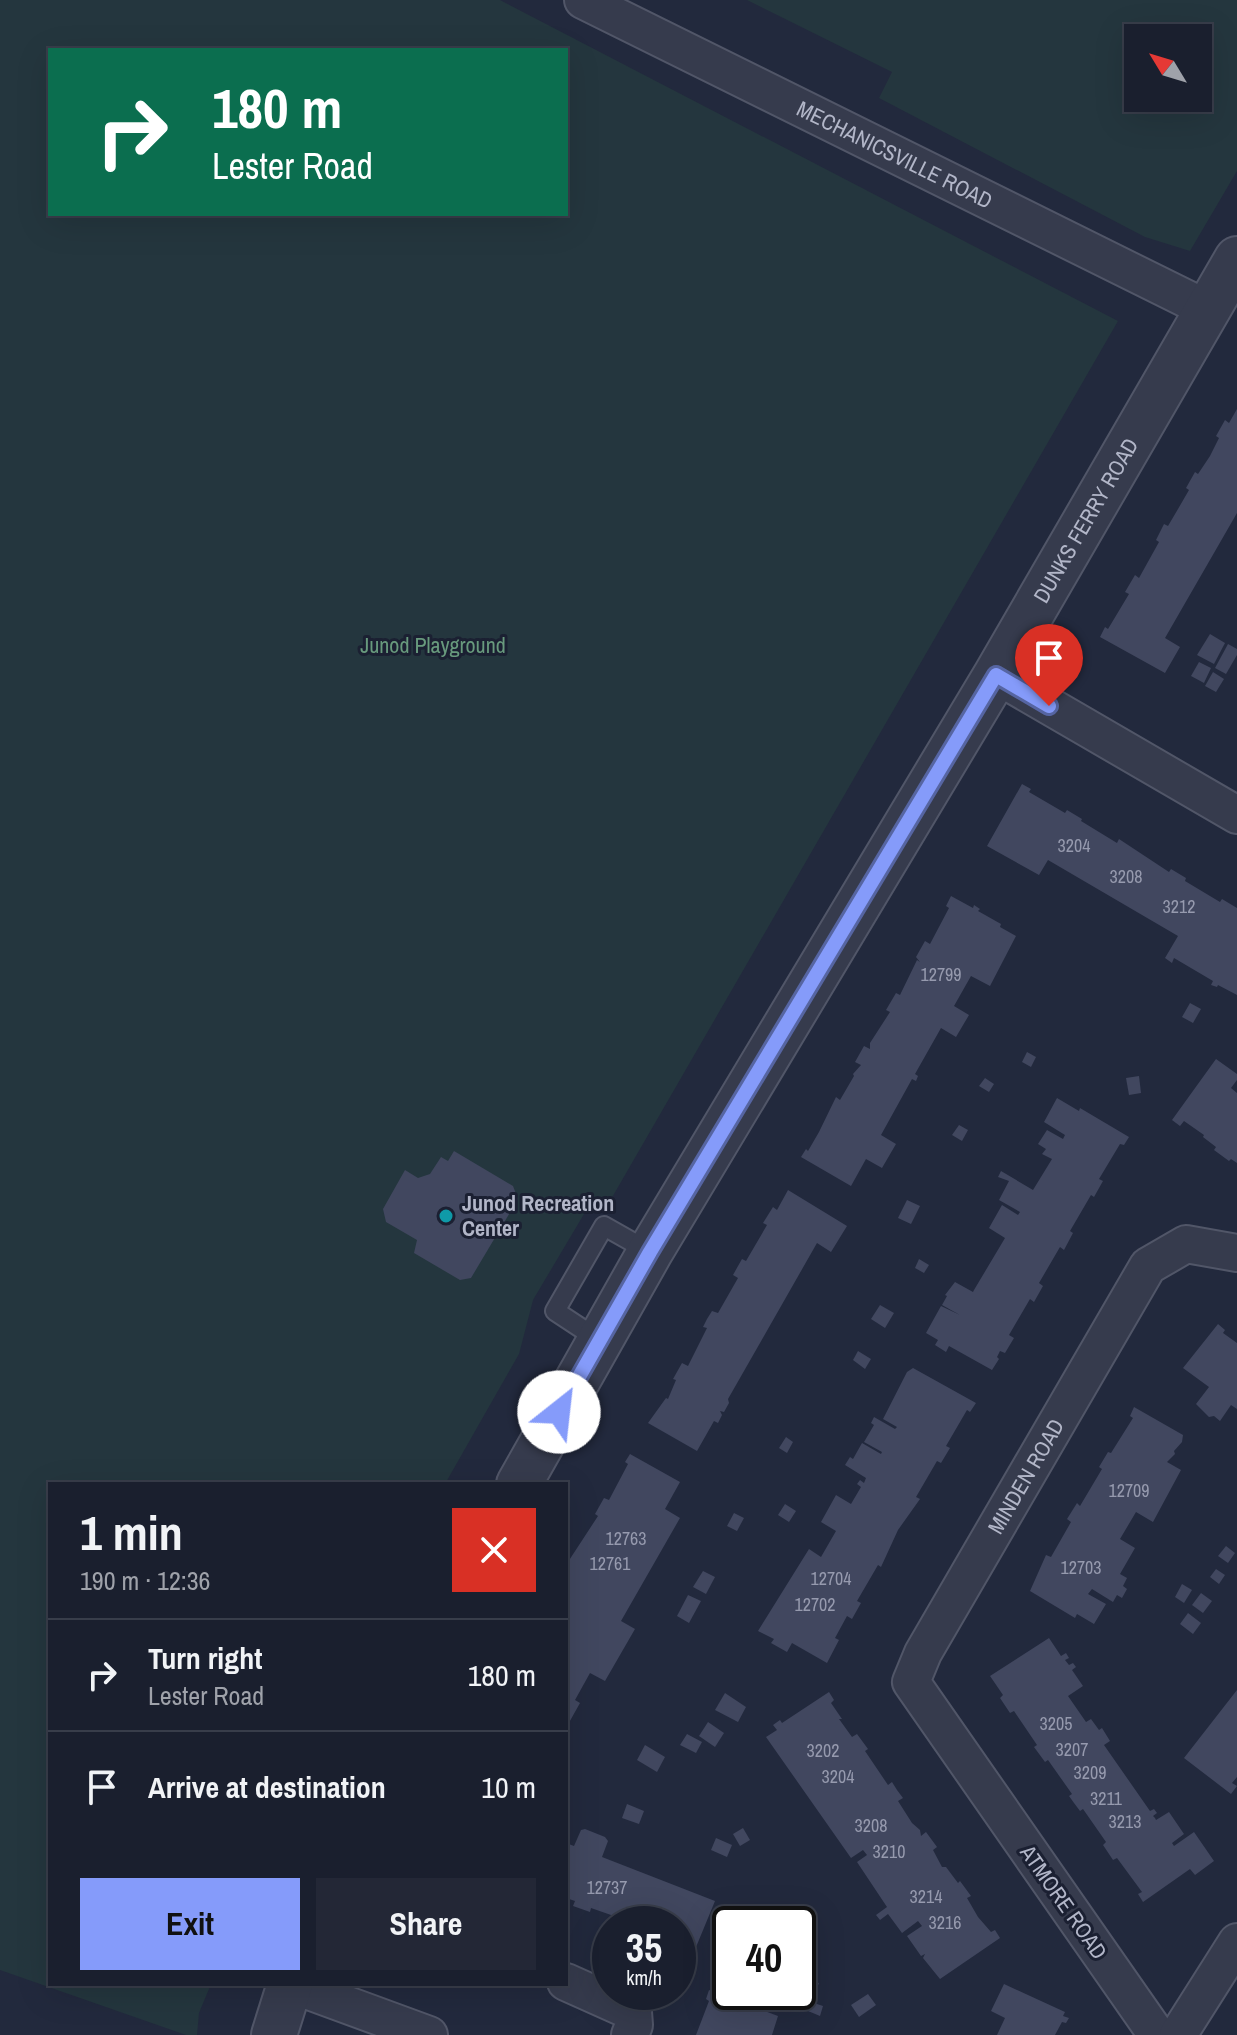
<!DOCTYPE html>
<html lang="en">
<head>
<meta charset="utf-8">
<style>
	:root { --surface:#1a1f2e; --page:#232736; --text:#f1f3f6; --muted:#9fa2aa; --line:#383d4a; --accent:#859bfa }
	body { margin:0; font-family:"Archivo Narrow",sans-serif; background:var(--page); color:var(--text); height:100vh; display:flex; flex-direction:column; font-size:30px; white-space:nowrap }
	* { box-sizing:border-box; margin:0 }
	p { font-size:26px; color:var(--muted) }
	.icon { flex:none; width:44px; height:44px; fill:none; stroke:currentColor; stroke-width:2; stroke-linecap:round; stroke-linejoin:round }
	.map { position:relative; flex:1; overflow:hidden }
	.panel { position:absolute; left:48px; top:1482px; width:520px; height:504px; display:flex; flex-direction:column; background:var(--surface); border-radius:0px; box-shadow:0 8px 32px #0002,0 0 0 2px var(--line) }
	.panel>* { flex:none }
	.top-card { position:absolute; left:48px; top:48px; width:520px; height:168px; border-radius:0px; box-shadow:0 8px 32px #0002,0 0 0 2px var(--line); background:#0b6e4f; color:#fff; overflow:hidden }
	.needle { width:52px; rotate:308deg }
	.tools { position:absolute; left:1124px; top:24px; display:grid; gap:16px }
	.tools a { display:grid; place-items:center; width:88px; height:88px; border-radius:0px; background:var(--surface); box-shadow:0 8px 32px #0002,0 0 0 2px var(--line); font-size:40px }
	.speed { position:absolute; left:592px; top:1906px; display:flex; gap:16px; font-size:40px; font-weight:700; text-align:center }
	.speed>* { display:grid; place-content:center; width:104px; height:104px; border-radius:50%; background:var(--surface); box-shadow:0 8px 32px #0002,0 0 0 2px var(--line); line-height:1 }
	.speed small { font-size:20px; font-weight:400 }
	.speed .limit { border:4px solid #111; border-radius:12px; background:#fff; color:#111 }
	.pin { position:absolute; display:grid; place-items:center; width:68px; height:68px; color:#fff; margin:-82px -34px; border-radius:50% 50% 50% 0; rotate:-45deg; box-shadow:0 0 8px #0007 }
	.pin .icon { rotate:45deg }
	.me { position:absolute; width:88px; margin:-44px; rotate:29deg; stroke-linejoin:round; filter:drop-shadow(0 0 6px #0008) }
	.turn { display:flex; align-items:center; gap:28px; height:168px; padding:0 32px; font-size:36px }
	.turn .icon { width:104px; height:104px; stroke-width:2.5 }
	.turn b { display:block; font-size:56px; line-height:68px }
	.round { display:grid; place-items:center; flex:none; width:84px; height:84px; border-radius:0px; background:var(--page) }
	.overview { display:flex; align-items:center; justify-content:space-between; height:136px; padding:0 32px }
	h1 { font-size:48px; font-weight:700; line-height:60px }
	.primary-button { display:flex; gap:16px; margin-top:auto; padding:16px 32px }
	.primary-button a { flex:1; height:92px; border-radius:0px; background:var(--accent); color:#111; font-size:32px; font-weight:700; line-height:92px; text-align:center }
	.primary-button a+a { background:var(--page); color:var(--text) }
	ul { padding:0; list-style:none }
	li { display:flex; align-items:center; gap:24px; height:112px; padding:0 32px; border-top:2px solid var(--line) }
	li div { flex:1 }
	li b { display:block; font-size:30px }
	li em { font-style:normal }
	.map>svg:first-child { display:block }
	.green { fill:#24363e; fill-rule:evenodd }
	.building { fill:#41475f }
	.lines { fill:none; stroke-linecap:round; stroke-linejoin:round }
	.service-casing { stroke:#515668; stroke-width:22 }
	.minor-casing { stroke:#515668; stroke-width:40 }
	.tertiary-casing { stroke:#515668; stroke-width:48 }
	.service { stroke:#363b4d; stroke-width:18 }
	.minor { stroke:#363b4d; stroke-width:36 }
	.tertiary { stroke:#363b4d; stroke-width:44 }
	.route-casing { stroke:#5665a2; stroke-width:20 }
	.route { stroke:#859bfa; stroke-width:14 }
	.culture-dot { fill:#0f9aa8; stroke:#1b2032; stroke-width:3 }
	.labels { text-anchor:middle; stroke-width:6; stroke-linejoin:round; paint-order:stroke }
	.number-label { font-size:18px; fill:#969aae }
	.street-label { font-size:22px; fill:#b2b6c8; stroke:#1b2032 }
	.park-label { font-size:22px; fill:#689a7d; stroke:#1b2032 }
	.poi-label { font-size:22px; font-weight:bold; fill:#b2b6c8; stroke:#1b2032; text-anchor:start }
</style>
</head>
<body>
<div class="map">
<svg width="1237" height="2035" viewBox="0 0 1237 2035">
	<rect width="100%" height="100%" fill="#22293d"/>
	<g class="green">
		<path d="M0,0H500L1118,321L610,1201L587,1209L533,1300L519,1354L445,1484H50V1984H211L199,2013L197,2035H186L0,1970ZM50,50H566V214H50Z"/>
		<path d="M747,0H1237V171L1190,251L1145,237L879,98L892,72ZM1138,38H1198V98H1138Z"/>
	</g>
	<g class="building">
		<path d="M1237,409V513L1165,638L1180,647L1165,673L1100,637L1105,627L1108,629L1129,594L1125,592L1135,575L1139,578L1159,542L1156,540L1164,524L1168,526L1178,509L1189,490L1186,488L1195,472L1198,474L1210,456L1219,438L1216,436L1225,420L1229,423Z"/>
		<path d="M1210,634L1225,643L1214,664L1197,655Z"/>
		<path d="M1228,644L1237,649V655L1226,674L1215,668Z"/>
		<path d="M1199,662L1211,668L1204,683L1191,676Z"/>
		<path d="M1213,672L1224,679L1216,692L1205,686Z"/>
		<path d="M1022,784L1031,789L1029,792L1065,813L1067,810L1082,819L1081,821L1117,843L1119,839L1169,872L1171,869L1186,878L1185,881L1220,902L1222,899L1237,908V995L1218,985L1217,987L1211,985L1213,981L1174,958L1172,963L1165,958L1178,936L1048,860L1039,875L987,846Z"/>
		<path d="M951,896L973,908L974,905L980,909L978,911L1001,924L1000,927L1016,936L990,986L971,976L954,1006L969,1015L956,1037L941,1028L915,1074L918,1076L916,1081L912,1079L881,1135L896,1144L882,1168L866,1159L851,1186L801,1157L806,1149L808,1151L819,1132L836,1097L840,1100L854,1076L853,1074L861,1065L855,1062L864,1046L870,1049V1043L890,1012L886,1010L896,993L900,995L917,960L920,962L916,957L925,941L930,944L949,908L946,906Z"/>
		<path d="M1190,1003L1201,1009L1193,1023L1182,1017Z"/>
		<path d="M1027,1052L1036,1057L1031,1067L1022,1062Z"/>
		<path d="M1216,1059L1237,1074V1080L1231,1088L1237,1093V1163L1231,1159L1229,1161L1214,1150L1216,1147L1203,1137L1204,1135L1184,1121L1180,1126L1172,1120Z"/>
		<path d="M1139,1076L1141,1093L1129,1095L1126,1078Z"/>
		<path d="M985,1078L994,1084L989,1092L979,1086Z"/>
		<path d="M1057,1098L1079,1111L1080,1108L1129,1137L1124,1145L1120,1144L1099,1179L1103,1181L1094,1197L1091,1195L1070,1231L1073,1233L1064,1250L1060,1247L1039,1283L1043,1286L1034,1302L1030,1299L1009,1335L1014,1338L1005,1353L1000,1351L997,1357L999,1359L992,1370L949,1346L946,1352L935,1345L938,1340L926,1333L941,1306L960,1315L942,1305L947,1296L945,1295L955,1282L973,1292L974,1290L1005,1238L989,1228L1002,1205L1018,1215L1020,1212L999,1200L1009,1181L998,1177L1001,1171L1033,1190L1052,1159L1042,1154L1046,1149L1038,1144L1047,1130L1063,1139L1065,1135L1044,1122Z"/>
		<path d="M959,1125L968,1130L962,1141L952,1135Z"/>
		<path d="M454,1151L513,1186L518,1199L471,1278L460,1280L414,1253L417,1240L386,1222L383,1209L405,1170L418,1178L430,1174L441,1157L448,1161Z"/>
		<path d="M788,1190L847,1226L831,1252L817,1243L728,1399L729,1403L724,1412L720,1411L722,1415L718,1423L714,1421L697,1451L648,1423L666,1398L668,1399L676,1380L673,1379L682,1363L688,1366L707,1328L703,1327L707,1319L712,1311L718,1313L738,1278L733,1275L738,1266L742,1259L746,1261L767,1225L763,1223L773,1207L777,1210Z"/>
		<path d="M907,1200L920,1206L911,1224L898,1218Z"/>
		<path d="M919,1259L929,1265L924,1273L915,1268Z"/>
		<path d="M880,1305L894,1313L885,1328L871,1319Z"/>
		<path d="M1218,1324L1225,1330L1223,1333L1237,1343V1409L1231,1405L1220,1421L1214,1416L1209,1417L1196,1404L1209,1387L1183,1368Z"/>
		<path d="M858,1351L871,1359L865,1369L853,1360Z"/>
		<path d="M913,1368L976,1403L970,1412L967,1410L946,1446L950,1448L941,1463L937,1461L916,1497L920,1499L898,1530L881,1567L878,1565L857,1601L861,1603L852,1619L847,1616L835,1638L839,1640L827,1663L792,1643L787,1652L771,1643L774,1639L758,1631L809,1549L821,1557L836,1531L821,1522L836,1495L851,1504L861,1487L857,1484L860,1480L864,1483L866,1478L845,1465L850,1457L853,1459L862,1443L881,1454L882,1452L864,1442L874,1425L871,1423L874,1417L895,1429L897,1427L883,1419L907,1372Z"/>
		<path d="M1134,1407L1183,1435L1182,1442L1174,1451L1175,1454L1167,1462L1181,1470L1153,1522L1136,1512L1120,1539L1135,1548L1120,1574L1127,1578L1123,1586L1127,1589L1122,1598L1117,1595L1113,1602L1092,1589L1088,1594L1106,1604L1094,1624L1077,1614L1075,1618L1030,1591L1046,1555L1051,1557L1071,1522L1067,1519L1077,1503L1080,1506L1102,1469L1099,1467L1108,1452L1111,1453L1133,1418L1130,1416Z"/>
		<path d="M786,1437L793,1442L787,1453L779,1448Z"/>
		<path d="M630,1454L680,1482L665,1509L680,1518L621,1621L635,1629L605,1681L590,1673L575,1700L580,1703L566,1728V1565L598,1516L595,1514L604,1498L609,1500L628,1464L625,1462Z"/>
		<path d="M785,1504L796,1511L789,1522L778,1515Z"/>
		<path d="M734,1513L744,1518L737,1531L727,1526Z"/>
		<path d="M1226,1546L1235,1553L1228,1563L1218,1556Z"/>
		<path d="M1216,1569L1225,1575L1219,1584L1210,1577Z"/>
		<path d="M703,1571L715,1577L706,1594L693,1587Z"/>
		<path d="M1182,1584L1192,1590L1184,1603L1175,1597Z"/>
		<path d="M1201,1593L1212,1601L1203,1613L1192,1605Z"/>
		<path d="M688,1595L701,1601L689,1623L677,1616Z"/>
		<path d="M1188,1613L1201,1623L1193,1634L1180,1624Z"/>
		<path d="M1049,1638L1061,1656L1066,1653L1069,1658L1065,1660L1069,1665L1073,1663L1076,1667L1072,1670L1083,1686L1068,1696L1086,1722L1091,1719L1099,1730L1102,1728L1110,1741L1104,1745L1150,1811L1154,1809L1157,1813L1153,1816L1155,1818L1156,1820L1169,1812L1184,1834L1172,1843L1174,1846L1194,1832L1214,1861L1195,1875L1190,1869L1143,1902L1138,1894L1142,1892L1117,1858L1113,1860L1103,1845L1106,1842L1083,1809L1080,1811L1074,1803L1069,1796L1072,1794L1048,1760L1045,1762L1034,1747L1037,1745L1014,1711L1010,1713L1000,1698L1003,1695L990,1676Z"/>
		<path d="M1237,1690V1777L1232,1783L1237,1786L1231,1794L1184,1758Z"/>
		<path d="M829,1692L834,1700L831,1703L842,1719H839L852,1737L857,1734L868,1749L865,1751L888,1785L892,1782L897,1790L903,1798L898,1801L912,1823L920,1830L921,1836L926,1832L937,1847L933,1850L942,1867H946L958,1883L960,1881L971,1896L967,1898L978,1917L991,1932L995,1930L1000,1938L940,1979L923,1958L925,1954L921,1956L907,1936L922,1926L918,1921L902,1933L888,1914L880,1920L876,1915L887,1907L857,1862L867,1855L863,1850L851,1858L766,1737L777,1730L773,1725L780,1720L782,1723Z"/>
		<path d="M725,1693L746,1707L738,1722L715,1710Z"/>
		<path d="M708,1722L724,1733L715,1747L699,1736Z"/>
		<path d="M687,1734L702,1742L696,1753L680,1745Z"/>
		<path d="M645,1745L665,1757L657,1772L637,1760Z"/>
		<path d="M627,1804L644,1811L639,1824L622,1818Z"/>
		<path d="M743,1828L750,1840L740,1846L733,1834Z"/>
		<path d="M585,1829L605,1837L608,1841L602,1857L715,1901L694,1952L678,1944V1924H630L631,1922L591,1908L590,1912L573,1906L575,1901L566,1898V1843L574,1846L581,1830Z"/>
		<path d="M716,1838L732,1845L727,1857L711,1850Z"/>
		<path d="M809,1969L819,1984L802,1995L798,1988V1976Z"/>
		<path d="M1004,1984L1065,2012L1063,2016L1069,2018L1066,2023L1062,2022L1055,2035H997L1005,2018L991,2011Z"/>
		<path d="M709,1990L778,2016L772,2035H696L709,2001L706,1999Z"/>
		<path d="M868,1994L876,2005L859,2017L851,2005Z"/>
		<path d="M811,2002L823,2006L820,2016L808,2011Z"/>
	</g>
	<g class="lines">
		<g class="service-casing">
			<path id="service" d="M599,1340L555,1311L604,1226L650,1252"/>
		</g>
		<g class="minor-casing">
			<g id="minor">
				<path id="s1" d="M583,0L1207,309"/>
				<path d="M996,675L1237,815"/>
				<path d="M566,1982L633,2012L634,2025L630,2035"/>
				<path d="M290,1984L429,2035"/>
				<path id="s2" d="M1157,2035L911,1682L923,1653L1148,1266L1186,1244L1237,1253"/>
				<path d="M1178,2035L1237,1942"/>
			</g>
		</g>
		<g class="tertiary-casing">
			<g id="tertiary">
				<path id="s3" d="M519,1484L650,1252L996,675L1237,259"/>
				<path d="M274,2035L290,1984"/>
			</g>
		</g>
		<use href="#service" class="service"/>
		<use href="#minor" class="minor"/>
		<use href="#tertiary" class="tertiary"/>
	</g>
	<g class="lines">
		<g class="route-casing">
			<path id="route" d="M559,1412L650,1252L996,675L1049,706"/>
		</g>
		<use href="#route" class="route"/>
	</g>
	<circle class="culture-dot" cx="446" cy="1216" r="8"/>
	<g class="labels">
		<g class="number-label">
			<text x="1074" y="852">3204</text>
			<text x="1126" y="883">3208</text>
			<text x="1179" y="913">3212</text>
			<text x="941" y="981">12799</text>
			<text x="1129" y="1497">12709</text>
			<text x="626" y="1545">12763</text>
			<text x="610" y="1570">12761</text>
			<text x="1081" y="1574">12703</text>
			<text x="831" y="1585">12704</text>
			<text x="815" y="1611">12702</text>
			<text x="1056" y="1730">3205</text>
			<text x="1072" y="1756">3207</text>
			<text x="823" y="1757">3202</text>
			<text x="1090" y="1779">3209</text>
			<text x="838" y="1783">3204</text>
			<text x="1106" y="1805">3211</text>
			<text x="1125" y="1828">3213</text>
			<text x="871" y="1832">3208</text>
			<text x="889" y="1858">3210</text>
			<text x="607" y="1894">12737</text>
			<text x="926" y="1903">3214</text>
			<text x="945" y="1929">3216</text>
		</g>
		<g class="street-label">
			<text dy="8" stroke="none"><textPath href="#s1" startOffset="348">MECHANICSVILLE ROAD</textPath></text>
			<text dy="8" stroke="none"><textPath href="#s3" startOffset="1118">DUNKS FERRY ROAD</textPath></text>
			<text dy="8" stroke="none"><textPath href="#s2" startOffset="666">MINDEN ROAD</textPath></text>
			<text transform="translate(1064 1902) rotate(55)" y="8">ATMORE ROAD</text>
		</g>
		<g class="park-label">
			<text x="433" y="653">Junod Playground</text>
		</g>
		<g class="poi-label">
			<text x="462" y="1211">Junod Recreation<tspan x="462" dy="25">Center</tspan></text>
		</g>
	</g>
</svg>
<div class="tools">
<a><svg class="needle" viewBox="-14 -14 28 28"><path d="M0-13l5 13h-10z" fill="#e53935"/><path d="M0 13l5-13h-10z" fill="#9fa2aa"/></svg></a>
</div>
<div class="speed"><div>35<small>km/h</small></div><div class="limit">40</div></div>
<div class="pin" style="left:1049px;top:706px;background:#d93025"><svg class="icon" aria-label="arrive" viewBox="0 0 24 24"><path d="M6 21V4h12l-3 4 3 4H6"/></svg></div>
<svg class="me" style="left:559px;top:1412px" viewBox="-20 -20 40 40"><circle r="19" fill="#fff"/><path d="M0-13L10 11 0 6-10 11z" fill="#859bfa"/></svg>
<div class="top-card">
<div class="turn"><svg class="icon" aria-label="right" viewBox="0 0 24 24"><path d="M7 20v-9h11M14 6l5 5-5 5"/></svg><div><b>180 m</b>Lester Road</div></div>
</div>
<section class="panel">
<div class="overview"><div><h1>1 min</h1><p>190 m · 12:36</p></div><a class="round" style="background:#d93025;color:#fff"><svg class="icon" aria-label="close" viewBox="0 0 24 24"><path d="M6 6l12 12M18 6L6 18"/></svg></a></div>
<ul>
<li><svg class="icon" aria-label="right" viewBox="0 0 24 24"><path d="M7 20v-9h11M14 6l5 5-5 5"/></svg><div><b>Turn right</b><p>Lester Road</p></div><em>180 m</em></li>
<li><svg class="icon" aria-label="arrive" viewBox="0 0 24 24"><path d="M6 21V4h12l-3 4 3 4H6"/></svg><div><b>Arrive at destination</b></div><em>10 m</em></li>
</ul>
<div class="primary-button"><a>Exit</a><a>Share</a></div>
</section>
</div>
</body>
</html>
